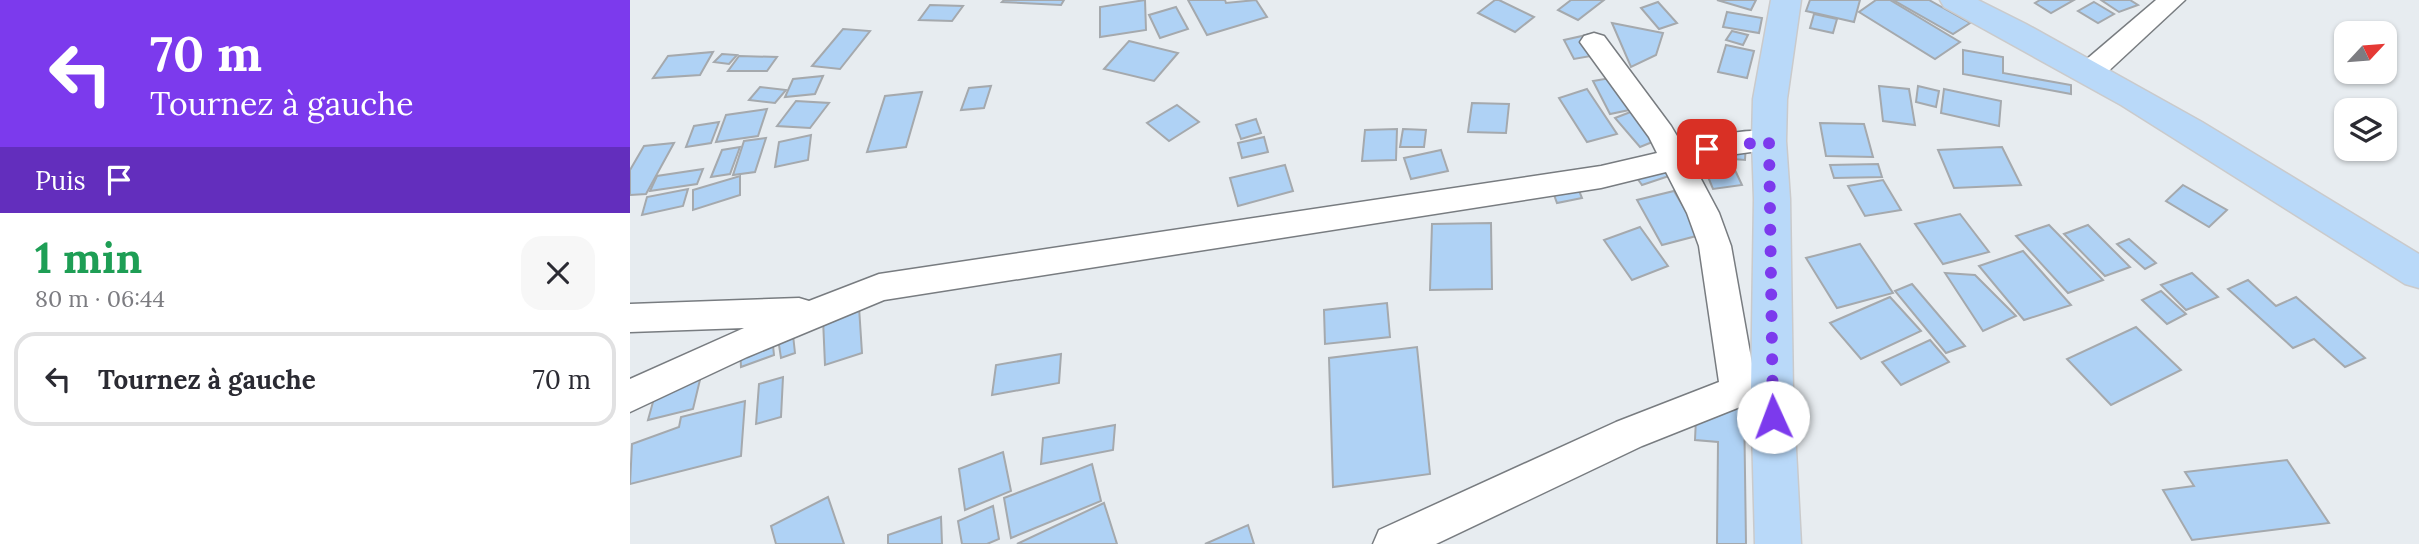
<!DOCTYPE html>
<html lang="fr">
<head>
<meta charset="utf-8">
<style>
	:root { --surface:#fff; --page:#f7f7f7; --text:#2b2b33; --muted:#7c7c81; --line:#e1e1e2 }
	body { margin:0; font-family:Lora,serif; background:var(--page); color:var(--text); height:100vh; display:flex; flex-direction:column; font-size:26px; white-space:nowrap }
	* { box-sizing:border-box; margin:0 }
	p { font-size:23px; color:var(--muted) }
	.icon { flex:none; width:38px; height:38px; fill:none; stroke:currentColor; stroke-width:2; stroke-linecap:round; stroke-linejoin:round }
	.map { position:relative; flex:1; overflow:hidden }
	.panel { display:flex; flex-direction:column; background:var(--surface); width:630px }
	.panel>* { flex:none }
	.hud { background:#7c3aed; color:#fff; overflow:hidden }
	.needle { width:46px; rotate:64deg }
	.tools { position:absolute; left:1704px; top:21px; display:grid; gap:14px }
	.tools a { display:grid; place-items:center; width:63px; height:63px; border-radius:14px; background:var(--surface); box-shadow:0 2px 5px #0004; font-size:35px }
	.pin { position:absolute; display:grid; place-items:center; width:60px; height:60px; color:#fff; margin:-30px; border-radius:14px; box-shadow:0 4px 10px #0006 }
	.me { position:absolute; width:77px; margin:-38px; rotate:358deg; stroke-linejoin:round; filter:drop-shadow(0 0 5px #0008) }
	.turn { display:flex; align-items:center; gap:24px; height:147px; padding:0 35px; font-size:32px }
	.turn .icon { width:91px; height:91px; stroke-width:2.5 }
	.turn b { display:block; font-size:49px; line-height:60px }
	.then { display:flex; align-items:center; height:66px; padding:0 35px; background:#0003; gap:14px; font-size:26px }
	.round { display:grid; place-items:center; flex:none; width:74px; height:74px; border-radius:21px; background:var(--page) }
	.summary { display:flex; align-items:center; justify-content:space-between; height:119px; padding:0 35px }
	h1 { font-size:42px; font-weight:700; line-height:52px; color:#1e9e55 }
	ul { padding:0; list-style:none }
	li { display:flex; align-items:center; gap:21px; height:94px; margin:0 14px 10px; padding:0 21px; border:4px solid var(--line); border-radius:21px }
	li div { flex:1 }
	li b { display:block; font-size:26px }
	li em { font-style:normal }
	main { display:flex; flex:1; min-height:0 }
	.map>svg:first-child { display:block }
	.building { fill:#afd2f5; stroke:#a5a9ad; stroke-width:2 }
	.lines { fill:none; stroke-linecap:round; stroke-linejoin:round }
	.minor-casing { stroke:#787c80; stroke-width:3 }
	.major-casing { stroke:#cacacb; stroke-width:3 }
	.minor { fill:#fff; fill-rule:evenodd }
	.major { fill:#b9d9f9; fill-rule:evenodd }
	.route { stroke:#7c3aed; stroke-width:12; stroke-dasharray:0 21.6 }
</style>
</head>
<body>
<main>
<section class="panel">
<div class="hud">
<div class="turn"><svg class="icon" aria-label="left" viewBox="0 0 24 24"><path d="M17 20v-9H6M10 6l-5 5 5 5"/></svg><div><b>70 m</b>Tournez à gauche</div></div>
<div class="then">Puis<svg class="icon" aria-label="arrive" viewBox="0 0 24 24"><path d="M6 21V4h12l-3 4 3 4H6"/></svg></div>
</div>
<div class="summary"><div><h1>1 min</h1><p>80 m · 06:44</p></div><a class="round"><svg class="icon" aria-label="close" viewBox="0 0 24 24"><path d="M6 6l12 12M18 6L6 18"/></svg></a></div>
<ul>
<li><svg class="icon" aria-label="left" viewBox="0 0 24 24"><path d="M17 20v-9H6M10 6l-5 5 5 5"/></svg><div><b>Tournez à gauche</b></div><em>70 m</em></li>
</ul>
</section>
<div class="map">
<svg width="1789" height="544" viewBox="0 0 1789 544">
	<rect width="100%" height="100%" fill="#e7ecf0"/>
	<g class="building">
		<path d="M374,0H434L431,5L372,2Z"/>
		<path d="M515,0L516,30L470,37V7Z"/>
		<path d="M558,0H595L596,3L626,0L637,17L577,35Z"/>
		<path d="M865,0H869L904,17L885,32L848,13Z"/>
		<path d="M941,0H974L948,20L928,10Z"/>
		<path d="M1087,0H1126L1121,10Z"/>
		<path d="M1180,0H1230L1224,22L1176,11Z"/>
		<path d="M1246,0H1260L1330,42L1305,59L1229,12Z"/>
		<path d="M1263,0H1299L1340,23L1323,34Z"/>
		<path d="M1410,0H1444L1421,13L1405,3Z"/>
		<path d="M1471,0H1500L1508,5L1489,12Z"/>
		<path d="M1028,2L1047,23L1029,29L1011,8Z"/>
		<path d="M1464,2L1484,14L1468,23L1448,11Z"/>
		<path d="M300,5L333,6L322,21L289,20Z"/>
		<path d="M546,7L558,29L530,38L519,15Z"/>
		<path d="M1097,12L1132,18L1129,33L1093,27Z"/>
		<path d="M1184,14L1207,19L1203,33L1180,28Z"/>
		<path d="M982,23L1033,33L1026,55L1001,67Z"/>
		<path d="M213,29L240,31L210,69L182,66Z"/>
		<path d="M1102,31L1118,35L1113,45L1096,40Z"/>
		<path d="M961,34L972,54L944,59L934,40Z"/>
		<path d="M499,41L548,53L524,81L474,69Z"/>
		<path d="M1096,45L1124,51L1117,78L1088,72Z"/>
		<path d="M1333,50L1373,57V73L1441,85V94L1333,74Z"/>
		<path d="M83,52L70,75L23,78L38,56Z"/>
		<path d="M92,54L107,55L99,64L84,62Z"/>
		<path d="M109,56L147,57L137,71H98Z"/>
		<path d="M193,76L185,94L155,97L163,79Z"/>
		<path d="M992,76L1009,108L980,114L963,81Z"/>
		<path d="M361,86L354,108L331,110L339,88Z"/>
		<path d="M1249,86L1279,89L1285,125L1253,121Z"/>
		<path d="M1288,86L1309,91L1306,107L1286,102Z"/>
		<path d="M130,87L156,90L145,103L119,100Z"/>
		<path d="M957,89L987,134L957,142L929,98Z"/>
		<path d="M1314,89L1371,101L1369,126L1311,113Z"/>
		<path d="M292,92L276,147L237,152L255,96Z"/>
		<path d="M166,101L199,103L180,128L147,126Z"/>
		<path d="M842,103L879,104L876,133L838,132Z"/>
		<path d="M547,105L569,122L539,141L517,123Z"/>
		<path d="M1016,106L1042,134L1010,147L985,118Z"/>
		<path d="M137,109L128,136L86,142L96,115Z"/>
		<path d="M626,119L631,133L611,139L606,125Z"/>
		<path d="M89,122L81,143L56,147L64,126Z"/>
		<path d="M1190,123L1234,124L1243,157L1196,156Z"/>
		<path d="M767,129L766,160L732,161L735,130Z"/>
		<path d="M773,129L796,130L794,147H770Z"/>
		<path d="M181,135L178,160L145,167L149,142Z"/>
		<path d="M634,137L638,152L612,158L608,143Z"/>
		<path d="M136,138L125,172L103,175L114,141Z"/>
		<path d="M1091,138L1116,141L1115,160L1090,158Z"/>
		<path d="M44,143L16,194L0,195V170L14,146Z"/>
		<path d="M110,147L100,174L81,177L92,150Z"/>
		<path d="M1372,147L1391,185L1324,188L1308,150Z"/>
		<path d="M811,150L818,171L781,179L774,158Z"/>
		<path d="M1029,158L1042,175L1012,185L1000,168Z"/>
		<path d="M1248,164L1252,177L1204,178L1200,165Z"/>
		<path d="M655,165L663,191L608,206L600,178Z"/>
		<path d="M1104,168L1112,185L1083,189L1076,172Z"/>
		<path d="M73,169L67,184L20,191L27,176Z"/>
		<path d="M110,176V195L63,210V190Z"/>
		<path d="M943,176L952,198L927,203L919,181Z"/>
		<path d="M1253,180L1271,210L1235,216L1218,186Z"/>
		<path d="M1553,185L1597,210L1579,227L1536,201Z"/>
		<path d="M58,189L53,206L12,215L17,197Z"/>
		<path d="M1044,191L1070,235L1032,245L1007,200Z"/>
		<path d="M1330,214L1359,252L1313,264L1285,224Z"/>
		<path d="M861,223L862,289L800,290L802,224Z"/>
		<path d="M1419,225L1473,280L1438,293L1386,236Z"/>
		<path d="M1458,225L1500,267L1475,276L1434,234Z"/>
		<path d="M1010,227L1038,266L1002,280L974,240Z"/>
		<path d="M1499,239L1526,263L1515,269L1487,244Z"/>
		<path d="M1230,244L1263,293L1207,308L1176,258Z"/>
		<path d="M1393,251L1441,305L1394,320L1349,266Z"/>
		<path d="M1315,273L1345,275L1386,316L1353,331Z"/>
		<path d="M1562,273L1588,297L1556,310L1531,285Z"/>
		<path d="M1618,280L1646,306L1666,297L1735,358L1715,367L1684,339L1663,348L1598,289Z"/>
		<path d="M1282,284L1335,346L1316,353L1265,291Z"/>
		<path d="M1531,291L1556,314L1537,324L1512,300Z"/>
		<path d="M1260,297L1291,331L1231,359L1200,323Z"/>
		<path d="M757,303L760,337L695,344L694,310Z"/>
		<path d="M229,307L232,353L195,365L193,319Z"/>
		<path d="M162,326L165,353L151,358L147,332Z"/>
		<path d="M1506,327L1551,370L1481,405L1437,359Z"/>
		<path d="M142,336L144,355L111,367L110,347Z"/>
		<path d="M1300,340L1319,362L1271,385L1252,362Z"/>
		<path d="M787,347L800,474L703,487L699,358Z"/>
		<path d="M431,354L429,383L362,395L366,365Z"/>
		<path d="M74,363L63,409L18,420L31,373Z"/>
		<path d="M153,377L151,417L126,424L129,384Z"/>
		<path d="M1067,396L1114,402L1116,544H1087L1088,442L1065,440Z"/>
		<path d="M115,401L111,456L0,484L2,444L49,427L51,417Z"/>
		<path d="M485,425L483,450L411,464L413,438Z"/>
		<path d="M373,452L381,491L335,510L329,469Z"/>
		<path d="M1657,460L1699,523L1562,540L1533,490L1564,486L1555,472Z"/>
		<path d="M462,464L471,501L381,538L374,498Z"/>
		<path d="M198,497L214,544H146L141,526Z"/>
		<path d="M474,503L487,544H387Z"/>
		<path d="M363,506L369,539L357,544H332L328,521Z"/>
		<path d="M311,517L312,544H258V535Z"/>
		<path d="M618,525L624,544H575Z"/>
	</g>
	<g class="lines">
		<g class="minor-casing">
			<g id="minor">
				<path d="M1526,0H1555L1471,78L1461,80L1451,78L1447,71L1451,64Z"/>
				<path d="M964,33L974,36L1041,126L1053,146C1082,137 1119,125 1150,134L1154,141L1150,148L1092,156L1063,164L1089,213L1101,246L1124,375H1142L1155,380L1160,391L1155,402L1142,407H1110L1012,446L806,544H743L749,530L986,422L1089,382L1069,246L1057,213L1036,172L971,188L254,300L117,357L0,412V379L114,328L0,332V304L169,298L179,301L249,274L971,166L1027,153L1019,137L950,42L954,36Z"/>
			</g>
		</g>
		<g class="major-casing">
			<g id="major">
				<path d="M1141,0H1171L1157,99L1156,141L1160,199L1163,391L1171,544H1125L1121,391L1124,199L1122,141L1123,99Z"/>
				<path d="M1310,0H1348L1396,24L1572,122L1789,254V288L1775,284L1491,105L1314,7Z"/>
			</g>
		</g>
		<use href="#minor" class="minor"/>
		<use href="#major" class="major"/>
	</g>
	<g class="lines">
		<path class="route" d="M1077,149L1139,141L1143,417"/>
	</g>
</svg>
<div class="tools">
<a><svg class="needle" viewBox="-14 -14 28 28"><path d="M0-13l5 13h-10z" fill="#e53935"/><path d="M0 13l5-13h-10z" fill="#7c7c81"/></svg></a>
<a><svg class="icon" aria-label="layers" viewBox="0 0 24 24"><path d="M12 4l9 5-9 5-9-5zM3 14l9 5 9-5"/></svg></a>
</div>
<div class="pin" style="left:1077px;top:149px;background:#d93025"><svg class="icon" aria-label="arrive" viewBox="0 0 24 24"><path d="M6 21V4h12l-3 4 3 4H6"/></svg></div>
<svg class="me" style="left:1143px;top:417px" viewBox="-20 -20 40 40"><circle r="19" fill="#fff"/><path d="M0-13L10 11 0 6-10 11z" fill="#7c3aed"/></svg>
</div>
</main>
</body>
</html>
